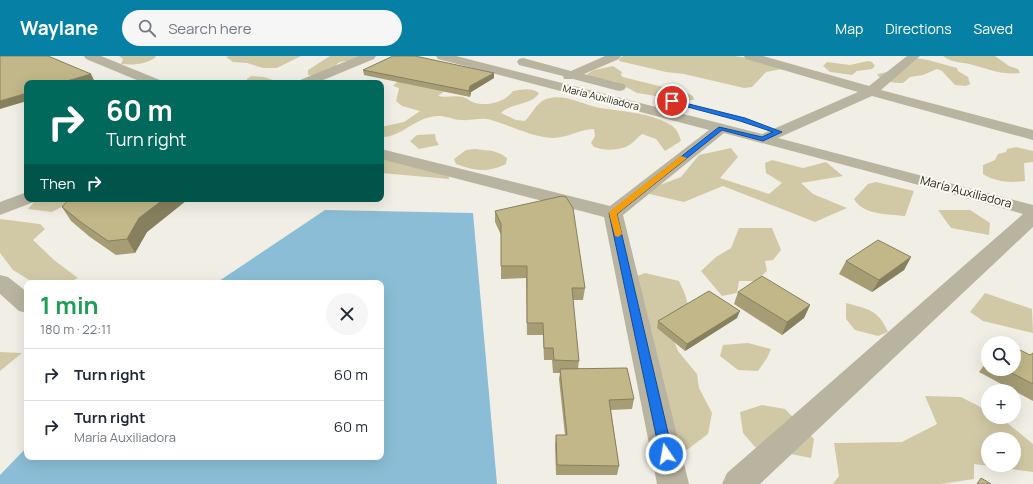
<!DOCTYPE html>
<html lang="en">
<head>
<meta charset="utf-8">
<style>
	:root { --surface:#fff; --page:#f6f6f7; --text:#1f2937; --muted:#747a83; --line:#e0e1e3; --accent:#0780a6 }
	body { margin:0; font-family:Manrope,sans-serif; background:var(--page); color:var(--text); height:100vh; display:flex; flex-direction:column; font-size:15px; white-space:nowrap }
	* { box-sizing:border-box; margin:0 }
	p { font-size:13px; color:var(--muted) }
	.icon { flex:none; width:22px; height:22px; fill:none; stroke:currentColor; stroke-width:2; stroke-linecap:round; stroke-linejoin:round }
	.map { position:relative; flex:1; overflow:hidden }
	.sheet { position:absolute; left:24px; top:224px; width:360px; height:180px; display:flex; flex-direction:column; background:var(--surface); border-radius:8px; box-shadow:0 4px 16px #0002 }
	.sheet>* { flex:none }
	.hud { position:absolute; left:24px; top:24px; width:360px; height:122px; border-radius:8px; box-shadow:0 4px 16px #0002; background:#00695c; color:#fff; overflow:hidden }
	.buttons { position:absolute; left:981px; top:280px; display:grid; gap:8px }
	.buttons a { display:grid; place-items:center; width:40px; height:40px; border-radius:50%; background:var(--surface); box-shadow:0 4px 16px #0002; font-size:20px }
	.pin { position:absolute; display:grid; place-items:center; width:34px; height:34px; color:#fff; margin:-17px; border:2px solid #fff; border-radius:50%; box-shadow:0 1px 4px #0007 }
	.me { position:absolute; width:44px; margin:-22px; rotate:348deg; stroke-linejoin:round; filter:drop-shadow(0 0 3px #0008) }
	.turn { display:flex; align-items:center; gap:14px; height:84px; padding:0 16px; font-size:18px }
	.turn .icon { width:52px; height:52px; stroke-width:2.5 }
	.turn b { display:block; font-size:28px; line-height:34px }
	.then { display:flex; align-items:center; height:38px; padding:0 16px; background:#0003; gap:8px; font-size:15px }
	.round { display:grid; place-items:center; flex:none; width:42px; height:42px; border-radius:21px; background:var(--page) }
	.overview { display:flex; align-items:center; justify-content:space-between; height:68px; padding:0 16px }
	h1 { font-size:24px; font-weight:700; line-height:30px; color:#1e9e55 }
	ul { padding:0; list-style:none }
	li { display:flex; align-items:center; gap:12px; height:52px; padding:0 16px; border-top:1px solid var(--line) }
	li div { flex:1 }
	li b { display:block; font-size:15px }
	li em { font-style:normal }
	header { display:flex; align-items:center; gap:24px; box-sizing:border-box; height:56px; padding:0 20px; background:var(--accent); color:#fff }
	header strong { font-size:19px }
	nav { display:flex; gap:22px; margin-inline-start:auto; font-size:14px }
	.search { width:280px; height:36px; background:var(--page); display:flex; align-items:center; gap:10px; box-sizing:border-box; padding:0 14px; border-radius:22px; color:var(--muted); font-size:15px }
	.map>svg:first-child { display:block }
	.green { fill:#d1c9a6; fill-rule:evenodd }
	.water { fill:#8bbed6 }
	.lines { fill:none; stroke-linecap:round; stroke-linejoin:round }
	.minor { fill:#b9b4a0; fill-rule:evenodd }
	.wall { fill:#a69d75 }
	.shaded-wall { fill:#87805f }
	.building { fill:#c1b788; stroke:#87805f }
	.route { fill:#1a73e8; stroke:#114b97 }
	.slow { fill:#f59e0b }
	.labels { text-anchor:middle; stroke-width:4; stroke-linejoin:round; paint-order:stroke }
	.far-street-label { font-size:10px; fill:#252420; stroke:#fefcf2 }
	.street-label { font-size:12px; fill:#252420; stroke:#fefcf2 }
</style>
</head>
<body>
<header>
<strong>Waylane</strong>
<div class="search"><svg class="icon" aria-label="search" viewBox="0 0 24 24"><circle cx="10" cy="10" r="6"/><path d="M15 15l6 6"/></svg>Search here</div>
<nav><a>Map</a><a>Directions</a><a>Saved</a></nav>
</header>
<div class="map">
<svg width="1033" height="428" viewBox="0 0 1033 428">
	<rect width="100%" height="100%" fill="#f1efe5"/>
	<g class="green">
		<path d="M119,0H155L156,1C145,9 133,9 121,8L123,3Z"/>
		<path d="M229,0H301L277,12H263L247,7L233,6L226,1Z"/>
		<path d="M330,0H373L360,5H345L338,7L332,15L315,20L308,19V14Z"/>
		<path d="M623,0H734L756,3L782,13L766,16L752,31L744,32L684,18L666,16L619,5L620,2Z"/>
		<path d="M943,0H995L1009,10L1018,13L1020,17C1003,19 990,14 973,9C964,6 951,7 943,0Z"/>
		<path d="M916,2L928,4L957,12L958,15L968,21L970,28L966,30L955,29L942,15L937,13L923,19L910,21L903,27C894,27 881,26 877,18L887,16Z"/>
		<path d="M868,5L872,6L875,10L872,13L857,15L852,19L830,16L823,10L827,6L850,9Z"/>
		<path d="M613,10L622,16L621,19L623,21L687,37L693,40L694,44H681L637,37L617,26L590,21L587,18L594,14Z"/>
		<path d="M251,20L264,21L282,27H246L247,23Z"/>
		<path d="M398,25L450,31L438,40C446,42 455,39 463,41C467,42 471,46 475,47C488,50 505,46 513,35C522,34 530,31 539,37C533,49 510,47 501,57L516,64L525,65C532,58 536,47 546,43C565,37 583,49 600,52C624,56 648,56 669,68C676,71 679,78 681,85L665,95L656,83L642,78C638,81 636,84 632,87C623,95 605,95 594,91L591,87L595,80L594,73C580,73 568,82 553,82C531,81 512,70 491,64C481,61 472,65 461,64C454,64 447,60 440,60C416,59 402,82 381,81V71L404,66L420,55L402,50L396,45L399,32L393,30Z"/>
		<path d="M435,78L436,84L439,89L419,93L410,85L417,79Z"/>
		<path d="M1016,91L1033,95V106L1024,107L1025,125C1011,127 995,126 983,118V109L995,104L998,98L1006,96L1007,93Z"/>
		<path d="M731,92L738,101L720,122L769,138L782,127L766,117L765,107L772,104L803,112L826,106L843,120L801,127L813,138L847,152L815,166L723,130L684,146L641,136L681,121L699,99Z"/>
		<path d="M475,93L493,95L501,98L507,102L506,108C487,117 475,115 456,108L454,103L466,94Z"/>
		<path d="M381,97L448,111L449,123L381,117Z"/>
		<path d="M876,126L914,135L905,160C888,158 863,159 854,143L868,128Z"/>
		<path d="M37,143H76L52,156L28,153Z"/>
		<path d="M938,154H970L990,167L989,179L951,172Z"/>
		<path d="M0,163L40,168L45,173L33,184L54,204L78,222L67,227H34L13,214L0,197Z"/>
		<path d="M739,172H772L781,194L773,204L765,205L767,215L755,225H739L737,237L722,240L701,215L716,201L731,192Z"/>
		<path d="M645,217L679,225L685,238L688,249L671,277L678,295L697,318L699,332L712,357L708,378L684,396L656,397L637,220Z"/>
		<path d="M985,237L1032,253L1033,277L983,265L970,256Z"/>
		<path d="M846,247C867,253 878,253 888,276L878,280L855,274L846,263Z"/>
		<path d="M748,287L771,293L767,302L758,315L738,314L720,300L723,289Z"/>
		<path d="M0,296L22,297L0,315Z"/>
		<path d="M925,340L961,341L988,355V361H1000L1033,388V416L974,408V423L941,428H833L839,420L834,387L902,386L937,368ZM988,383H1014V409H988Z"/>
		<path d="M762,349L785,353L814,383L811,402L755,391L743,377L740,356Z"/>
	</g>
	<path class="water" d="M325,154L473,157L497,428H0V419L27,391V401H381V227H216Z"/>
	<g class="lines">
		<g class="minor">
			<path d="M84,0H101L160,24L162,27H144L86,3Z"/>
			<path d="M359,0H376L374,3L316,27H298L300,24Z"/>
			<path d="M436,0H456L762,78L858,36L746,3L744,0H763L869,30L907,0H920L881,34L1033,74V84L872,40L778,82L1033,149V171L760,428H722L727,417L1023,158L893,122L724,77L623,159L689,428H657L604,161L381,103V93L610,150L709,74L438,3Z"/>
			<path d="M605,0H621L619,3L584,18L624,28L626,31L624,34L619,35L573,23H564L563,20L519,9L517,6L519,3L523,2L571,15Z"/>
			<path d="M27,136V143H36L34,146L0,159V146Z"/>
			<path d="M0,219L8,221L27,236V257L19,255L0,238Z"/>
		</g>
	</g>
	<g class="wall">
		<path d="M363,14L494,22L471,36L470,41L364,19Z"/>
		<path d="M187,144L147,176L135,197L116,199L90,181L71,165L62,151Z"/>
		<path d="M495,155L585,232L583,244H573L579,305L578,312L634,343L632,353L611,354L619,410L617,419H556L555,389L556,379H565L559,323L560,317H553L552,304H544L543,279H527L526,222L501,223V179L495,166Z"/>
		<path d="M911,201L904,214L872,236L839,218L846,205Z"/>
		<path d="M738,236L810,249L804,262L782,279L734,248Z"/>
		<path d="M737,262L685,295L657,272L658,265Z"/>
		<path d="M1033,297V345L979,316L988,304V313H1014Z"/>
	</g>
	<g class="shaded-wall">
		<path d="M494,17V22L471,36L470,41L469,35L470,30Z"/>
		<path d="M91,18L94,24L85,27H60Z"/>
		<path d="M27,37V45L0,53V45Z"/>
		<path d="M164,143H186L187,144L147,176L135,197L127,183L139,162Z"/>
		<path d="M911,201L904,214L872,236L879,224Z"/>
		<path d="M810,249L804,262L782,279L787,266Z"/>
		<path d="M740,255L737,262L685,295L687,288Z"/>
	</g>
	<g class="building">
		<path d="M0,0H48L91,18L60,27H27V37L0,45Z"/>
		<path d="M393,0H415L494,17L470,30L469,35L363,14Z"/>
		<path d="M562,140L566,141L573,152L585,232H572L579,305L554,304L553,292H544L543,267H527V210H501V168L495,155Z"/>
		<path d="M69,143H164L139,162L127,183L108,185L82,167L62,151Z"/>
		<path d="M878,184L911,201L879,224L846,205Z"/>
		<path d="M762,220L810,249L787,266L738,236Z"/>
		<path d="M709,235L740,255L687,288L658,265Z"/>
		<path d="M1014,291L1030,299L1033,297V328L1004,313H1014Z"/>
		<path d="M627,312L634,343L609,344L619,410L557,409L556,379H567L560,313Z"/>
		<path d="M981,422L991,428H977Z"/>
	</g>
	<path class="route" d="M669,43L745,62L782,76L763,85L722,74L617,158L673,398L671,402L666,404L662,402L660,398L609,157L719,71L762,81L773,76L740,65L669,46Z"/>
	<path class="slow" d="M681,100L687,102L617,158L622,178L618,181L615,180L609,157L610,155Z"/>
	<g class="labels">
		<g class="far-street-label">
			<text transform="translate(601 41) rotate(14)" y="4">María Auxiliadora</text>
		</g>
		<g class="street-label">
			<text transform="translate(966 136) rotate(15)" y="4">María Auxiliadora</text>
		</g>
	</g>
</svg>
<div class="buttons">
<a><svg class="icon" aria-label="search" viewBox="0 0 24 24"><circle cx="10" cy="10" r="6"/><path d="M15 15l6 6"/></svg></a>
<a>+</a>
<a>−</a>
</div>
<div class="pin" style="left:672px;top:45px;background:#d93025"><svg class="icon" aria-label="arrive" viewBox="0 0 24 24"><path d="M6 21V4h12l-3 4 3 4H6"/></svg></div>
<svg class="me" style="left:666px;top:398px" viewBox="-20 -20 40 40"><circle r="17" fill="#1a73e8" stroke="#fff" stroke-width="3"/><path d="M0-11L8 9 0 5-8 9z" fill="#fff"/></svg>
<div class="hud">
<div class="turn"><svg class="icon" aria-label="right" viewBox="0 0 24 24"><path d="M7 20v-9h11M14 6l5 5-5 5"/></svg><div><b>60 m</b>Turn right</div></div>
<div class="then">Then<svg class="icon" aria-label="right" viewBox="0 0 24 24"><path d="M7 20v-9h11M14 6l5 5-5 5"/></svg></div>
</div>
<section class="sheet">
<div class="overview"><div><h1>1 min</h1><p>180 m · 22:11</p></div><a class="round"><svg class="icon" aria-label="close" viewBox="0 0 24 24"><path d="M6 6l12 12M18 6L6 18"/></svg></a></div>
<ul>
<li><svg class="icon" aria-label="right" viewBox="0 0 24 24"><path d="M7 20v-9h11M14 6l5 5-5 5"/></svg><div><b>Turn right</b></div><em>60 m</em></li>
<li><svg class="icon" aria-label="right" viewBox="0 0 24 24"><path d="M7 20v-9h11M14 6l5 5-5 5"/></svg><div><b>Turn right</b><p>María Auxiliadora</p></div><em>60 m</em></li>
</ul>
</section>
</div>
</body>
</html>
